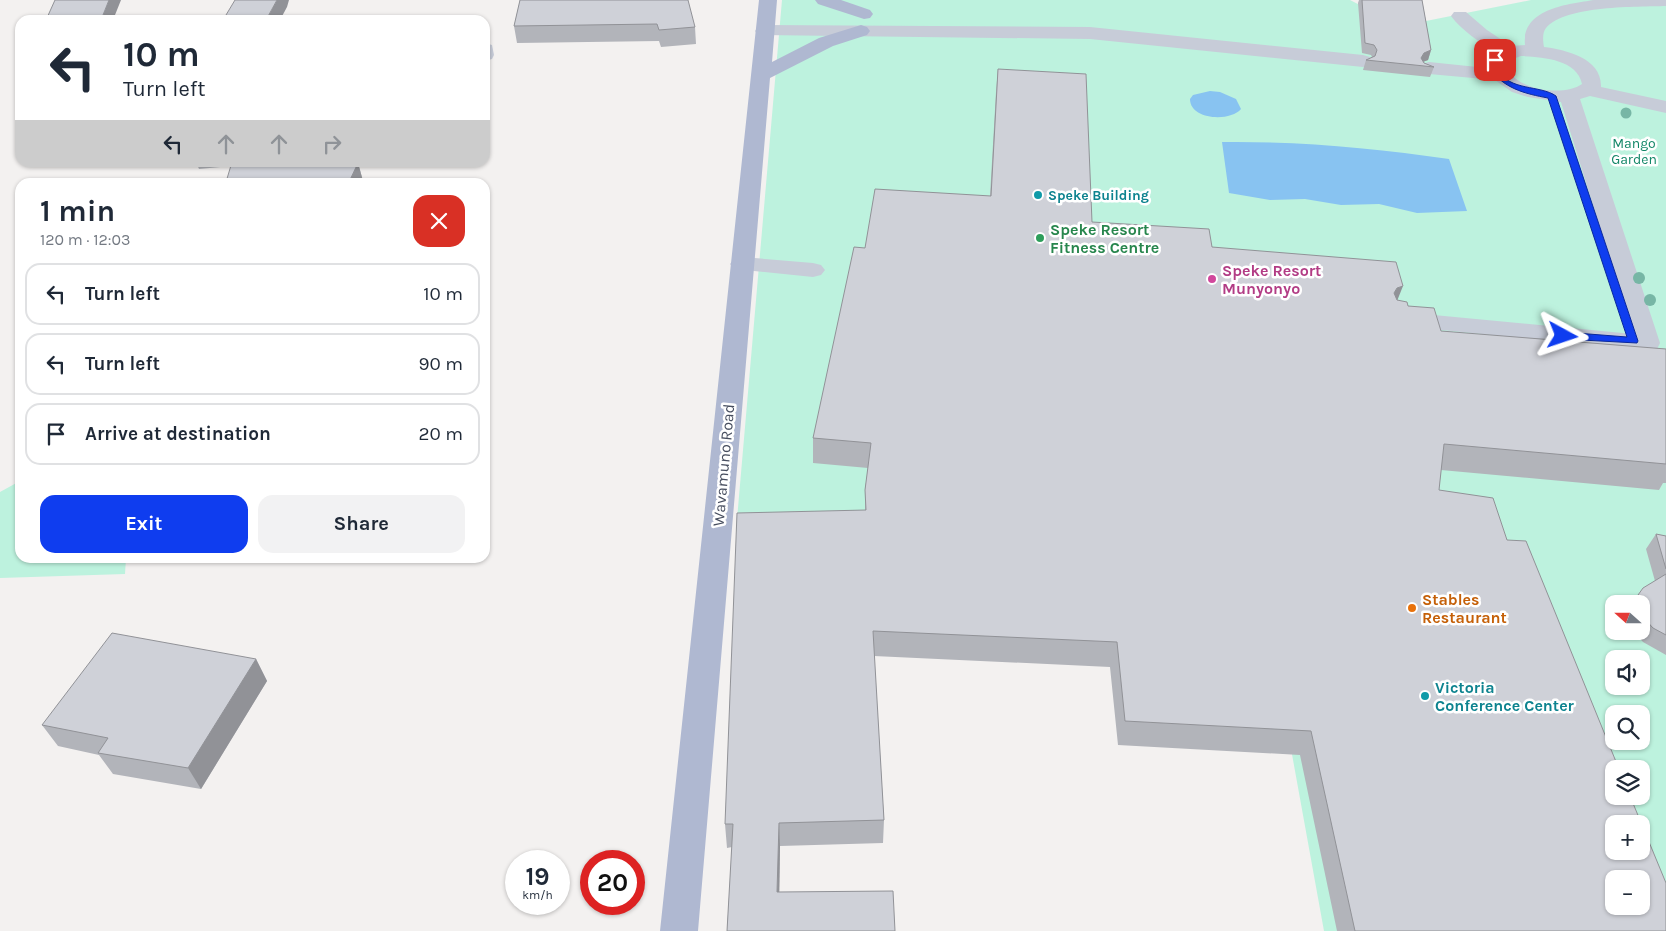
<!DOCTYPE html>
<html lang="en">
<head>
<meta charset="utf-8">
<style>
	:root { --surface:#fff; --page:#f2f2f3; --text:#1f2937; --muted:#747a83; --line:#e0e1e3; --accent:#0f3def }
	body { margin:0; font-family:Karla,sans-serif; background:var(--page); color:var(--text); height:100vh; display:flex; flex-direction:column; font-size:19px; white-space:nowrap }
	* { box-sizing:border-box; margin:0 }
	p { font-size:16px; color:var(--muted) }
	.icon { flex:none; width:28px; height:28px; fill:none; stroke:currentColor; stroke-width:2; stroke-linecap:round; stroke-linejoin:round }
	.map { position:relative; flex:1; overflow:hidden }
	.panel { position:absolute; left:15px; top:178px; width:475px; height:385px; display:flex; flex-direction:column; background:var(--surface); border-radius:15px; box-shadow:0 1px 4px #0004 }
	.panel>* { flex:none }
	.hud { position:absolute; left:15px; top:15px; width:475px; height:152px; border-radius:15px; box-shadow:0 1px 4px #0004; background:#fff; color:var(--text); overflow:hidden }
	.needle { width:32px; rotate:291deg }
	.controls { position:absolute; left:1605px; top:595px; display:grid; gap:10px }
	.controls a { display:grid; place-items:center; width:45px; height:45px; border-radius:10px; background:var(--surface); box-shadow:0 1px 4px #0004; font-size:25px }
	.speed { position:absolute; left:505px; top:850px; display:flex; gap:10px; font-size:25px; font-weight:700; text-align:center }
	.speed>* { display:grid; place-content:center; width:65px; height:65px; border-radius:50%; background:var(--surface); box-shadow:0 1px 4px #0004; line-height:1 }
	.speed small { font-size:12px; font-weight:400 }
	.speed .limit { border:8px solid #d22; background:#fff; color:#111 }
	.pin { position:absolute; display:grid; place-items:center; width:42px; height:42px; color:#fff; margin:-21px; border-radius:10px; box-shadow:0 2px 8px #0006 }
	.me { position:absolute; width:55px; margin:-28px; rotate:95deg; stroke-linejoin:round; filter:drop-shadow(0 0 4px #0008) }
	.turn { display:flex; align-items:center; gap:18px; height:105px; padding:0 25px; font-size:22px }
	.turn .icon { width:65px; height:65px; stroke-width:2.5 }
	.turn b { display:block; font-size:35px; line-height:42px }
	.lanes { display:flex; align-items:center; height:48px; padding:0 25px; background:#0003; justify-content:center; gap:25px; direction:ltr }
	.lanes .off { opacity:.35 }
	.round { display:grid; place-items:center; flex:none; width:52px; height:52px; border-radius:15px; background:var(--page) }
	.summary { display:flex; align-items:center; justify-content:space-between; height:85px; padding:0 25px }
	h1 { font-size:30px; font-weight:700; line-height:38px }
	.cta { display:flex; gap:10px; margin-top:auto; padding:10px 25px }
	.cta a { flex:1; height:58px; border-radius:15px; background:var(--accent); color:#fff; font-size:20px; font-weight:700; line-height:58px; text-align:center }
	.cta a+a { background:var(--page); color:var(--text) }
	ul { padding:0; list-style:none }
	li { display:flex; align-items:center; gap:15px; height:62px; margin:0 10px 8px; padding:0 15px; border:2px solid var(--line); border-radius:15px }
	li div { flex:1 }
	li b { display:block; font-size:19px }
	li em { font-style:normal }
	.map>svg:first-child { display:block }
	.green { fill:#bdf2de; fill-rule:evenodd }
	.water { fill:#88c3f1 }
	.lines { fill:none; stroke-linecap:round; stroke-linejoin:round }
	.minor { fill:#c7ccd8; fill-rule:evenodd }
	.major { fill:#afb8d1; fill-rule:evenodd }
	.tree { fill:#77b6a5 }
	.wall { fill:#b2b4ba }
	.shaded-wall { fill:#919297 }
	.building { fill:#cfd1d8; stroke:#919297; fill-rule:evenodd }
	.route { fill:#0f3def; stroke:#0a289b }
	.culture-dot { fill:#0f9aa8; stroke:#fff; stroke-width:2 }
	.leisure-dot { fill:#2e9e5b; stroke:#fff; stroke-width:2 }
	.hotel-dot { fill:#d1479c; stroke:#fff; stroke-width:2 }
	.food-dot { fill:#e8710a; stroke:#fff; stroke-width:2 }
	.labels { text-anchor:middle; stroke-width:5; stroke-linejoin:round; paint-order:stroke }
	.far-park-label { font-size:14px; fill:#128667; stroke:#fff }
	.far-culture-label { font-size:14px; font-weight:bold; fill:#0d838f; stroke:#fff; text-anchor:start }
	.leisure-label { font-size:16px; font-weight:bold; fill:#27864d; stroke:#fff; text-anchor:start }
	.hotel-label { font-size:16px; font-weight:bold; fill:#b23c85; stroke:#fff; text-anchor:start }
	.street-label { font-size:16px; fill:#474e5f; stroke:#fff }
	.food-label { font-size:16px; font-weight:bold; fill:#c56008; stroke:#fff; text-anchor:start }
	.culture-label { font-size:16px; font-weight:bold; fill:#0d838f; stroke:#fff; text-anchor:start }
</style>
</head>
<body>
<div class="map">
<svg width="1666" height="931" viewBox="0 0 1666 931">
	<rect width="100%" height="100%" fill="#f3f1f0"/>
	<g class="green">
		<path d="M782,0H1350L1401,26L1531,0H1666V931H1324L1255,550L736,531ZM1614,604H1641V631H1614ZM1614,659H1641V686H1614ZM1614,714H1641V741H1614ZM1614,769H1641V796H1614ZM1614,824H1641V851H1614ZM1614,879H1641V906H1614Z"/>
		<path d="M20,481V558H126L125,574L0,578V492Z"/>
	</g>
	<g class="water">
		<path d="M1210,91L1220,92L1236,99L1241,109C1230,122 1190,120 1190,99L1193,95Z"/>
		<path d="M1222,142C1298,141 1374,148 1449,159L1467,211L1417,213L1379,204L1341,205L1305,199L1270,200L1229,193Z"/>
	</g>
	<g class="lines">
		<g class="minor">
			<path d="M1594,0H1666V6C1638,7 1565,5 1546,28C1542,33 1543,41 1544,47C1566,50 1602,58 1601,87L1666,101V113L1590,96L1580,99L1660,343L1657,349L1648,351L1393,325L1390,320L1393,315L1402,312L1633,334L1561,102L1528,97L1512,92L1495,80L1429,74L1422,72L1419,68L1422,64L1429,62L1487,68L1486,60L1495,52C1480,42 1462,31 1451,16L1454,12H1466L1487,30L1511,46L1525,45C1521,9 1568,4 1594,0ZM1521,56C1542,57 1577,59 1582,84C1562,98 1509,89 1505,62Z"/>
			<path d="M764,25L1090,27L1363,55L1370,57L1372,61L1370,65L1363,67L1090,39L758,35L755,31L758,27Z"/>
			<path d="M485,43L492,45L494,55L492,59L485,61Z"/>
			<path d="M742,257L813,263L821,265L825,270L821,275L813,277L734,269L730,264L734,259Z"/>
		</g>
		<g class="major">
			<path d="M759,0H777L772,62L819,38L861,25L867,27L870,31L867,35L833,46L770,78L698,931H660Z"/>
			<path d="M815,0H841L870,10L873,14L870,18L864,19L818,4Z"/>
		</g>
	</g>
	<g class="tree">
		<circle cx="1626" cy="113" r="5.5"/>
		<circle cx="1639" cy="278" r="6"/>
		<circle cx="1650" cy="300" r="6"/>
	</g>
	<g class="wall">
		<path d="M520,0L695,27L696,44L661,47L659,41L517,43L514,26Z"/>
		<path d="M1359,0H1422L1431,50L1428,60L1423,62L1424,63L1434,67L1430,77L1363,70L1366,60L1372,57L1371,55L1362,53L1358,3Z"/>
		<path d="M998,69L1092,222L1212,247L1397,300L1408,306L1441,331L1666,349V483H1663L1659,490L1441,470L1439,490L1507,540L1666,931H1337L1300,755L1118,745L1110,667L874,656L884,820L883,843L780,846L779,892L727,931L732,847L727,848L725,824L865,510V490L868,468L813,463V438L865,248L990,196L996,92Z"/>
		<path d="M196,162H293L292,164L358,163L363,181L231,166L199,169Z"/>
		<path d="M1656,534L1666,536V655L1643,642L1633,631H1641V604H1632L1638,595L1655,581L1646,549Z"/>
		<path d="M256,659L267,681L201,789L113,774L99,755L58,746L42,725Z"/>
	</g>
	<g class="shaded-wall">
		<path d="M109,0H121L113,20H101Z"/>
		<path d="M277,0H289L287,7L280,20H266Z"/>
		<path d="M1431,50L1428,60L1420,63L1421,58L1424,53Z"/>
		<path d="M276,162H293L282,182L276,164Z"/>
		<path d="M358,163L363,181V182H349Z"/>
		<path d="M1403,286L1393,311L1394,293L1397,288Z"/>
		<path d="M256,659L267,681L201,789L188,768Z"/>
		<path d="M779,823L780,846L779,914L777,892Z"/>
	</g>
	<g class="building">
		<path d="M55,0H109L101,20H46Z"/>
		<path d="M235,0H277L266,20H223Z"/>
		<path d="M520,0H688L695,27L659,30L657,24L514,26Z"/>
		<path d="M1362,0H1422L1431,50L1424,53L1421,58L1424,63L1434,67L1366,60L1375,56L1377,50L1374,45L1365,43Z"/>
		<path d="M998,69L1086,74L1092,222L1209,229L1212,247L1396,262L1403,286L1397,288L1394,293L1397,300L1407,302L1408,306L1434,308L1441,331L1666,349V464L1444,444L1439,490L1493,498L1507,540L1526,541L1619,769H1614V796H1630L1666,883V931H1355L1311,731L1125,721L1117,642L873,631L884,820L779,823L777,892L893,891L895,931H727L733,824H725L737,513L866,510L865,490L871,443L813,438L854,247L865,248L875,189L991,196ZM1614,824H1641V851H1614ZM1614,879H1641V906H1614Z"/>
		<path d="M232,162H276V164L358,163L349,182H226Z"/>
		<path d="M1656,534L1666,536V569Z"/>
		<path d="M1666,574V635L1653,628L1643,617L1641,613V604H1637L1638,595L1643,588Z"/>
		<path d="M112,633L256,659L188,768L98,753L108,738L42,725Z"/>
	</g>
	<path class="route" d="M1492,58H1498C1499,62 1498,66 1499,70C1508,91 1541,85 1556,96L1638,341L1637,343L1563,339L1558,336L1563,332L1627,337L1548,98C1526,94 1501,88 1490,67Z"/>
	<g class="culture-dot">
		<circle cx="1038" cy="195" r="5"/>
		<circle cx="1425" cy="696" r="5"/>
	</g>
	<circle class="leisure-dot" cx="1040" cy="238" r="5"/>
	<circle class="hotel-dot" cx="1212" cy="279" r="5"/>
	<circle class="food-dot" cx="1412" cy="608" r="5"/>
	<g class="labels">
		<g class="far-park-label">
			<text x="1634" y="148">Mango<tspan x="1634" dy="16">Garden</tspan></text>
		</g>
		<g class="far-culture-label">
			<text x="1048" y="200">Speke Building</text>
		</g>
		<g class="leisure-label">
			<text x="1050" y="235">Speke Resort<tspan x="1050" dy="18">Fitness Centre</tspan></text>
		</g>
		<g class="hotel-label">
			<text x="1222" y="276">Speke Resort<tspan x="1222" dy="18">Munyonyo</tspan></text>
		</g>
		<g class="street-label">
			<text transform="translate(723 465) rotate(-85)" y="6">Wavamuno Road</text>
		</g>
		<g class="food-label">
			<text x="1422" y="605">Stables<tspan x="1422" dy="18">Restaurant</tspan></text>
		</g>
		<g class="culture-label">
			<text x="1435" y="693">Victoria<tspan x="1435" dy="18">Conference Center</tspan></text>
		</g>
	</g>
</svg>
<div class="controls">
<a><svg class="needle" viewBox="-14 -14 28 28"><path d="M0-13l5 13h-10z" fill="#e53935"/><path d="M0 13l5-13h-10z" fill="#747a83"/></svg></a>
<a><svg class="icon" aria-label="sound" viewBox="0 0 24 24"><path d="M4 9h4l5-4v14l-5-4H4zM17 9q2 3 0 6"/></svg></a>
<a><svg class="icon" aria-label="search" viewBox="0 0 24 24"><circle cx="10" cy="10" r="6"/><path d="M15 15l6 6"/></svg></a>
<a><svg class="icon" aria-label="layers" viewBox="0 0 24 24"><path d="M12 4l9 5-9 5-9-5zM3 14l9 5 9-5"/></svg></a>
<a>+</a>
<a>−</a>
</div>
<div class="speed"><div>19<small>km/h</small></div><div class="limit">20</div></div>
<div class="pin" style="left:1495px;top:60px;background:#d93025"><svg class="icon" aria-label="arrive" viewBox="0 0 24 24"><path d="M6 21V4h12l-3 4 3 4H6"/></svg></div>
<svg class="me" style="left:1563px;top:336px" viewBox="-20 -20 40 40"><path d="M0-17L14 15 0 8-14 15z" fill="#0f3def" stroke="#fff" stroke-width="4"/></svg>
<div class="hud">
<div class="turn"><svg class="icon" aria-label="left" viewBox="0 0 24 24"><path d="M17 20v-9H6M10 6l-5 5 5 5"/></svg><div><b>10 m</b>Turn left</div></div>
<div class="lanes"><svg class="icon" aria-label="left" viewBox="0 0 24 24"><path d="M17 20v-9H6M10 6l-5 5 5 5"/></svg><svg class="icon off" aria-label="ahead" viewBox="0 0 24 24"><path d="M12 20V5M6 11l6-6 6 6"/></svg><svg class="icon off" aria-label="ahead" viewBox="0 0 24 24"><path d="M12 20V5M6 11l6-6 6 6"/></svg><svg class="icon off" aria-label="right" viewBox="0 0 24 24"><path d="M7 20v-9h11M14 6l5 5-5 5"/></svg></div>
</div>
<section class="panel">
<div class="summary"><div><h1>1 min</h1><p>120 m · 12:03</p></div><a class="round" style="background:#d93025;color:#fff"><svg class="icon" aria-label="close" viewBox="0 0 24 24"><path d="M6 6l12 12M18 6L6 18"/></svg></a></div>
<ul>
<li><svg class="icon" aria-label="left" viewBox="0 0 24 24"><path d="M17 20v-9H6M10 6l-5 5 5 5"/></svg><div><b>Turn left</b></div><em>10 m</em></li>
<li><svg class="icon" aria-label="left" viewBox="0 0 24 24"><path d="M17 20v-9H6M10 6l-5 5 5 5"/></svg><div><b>Turn left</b></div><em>90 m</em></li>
<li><svg class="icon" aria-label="arrive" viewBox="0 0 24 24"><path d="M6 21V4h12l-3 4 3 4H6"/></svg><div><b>Arrive at destination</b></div><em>20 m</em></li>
</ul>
<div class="cta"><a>Exit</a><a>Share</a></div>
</section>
</div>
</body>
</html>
